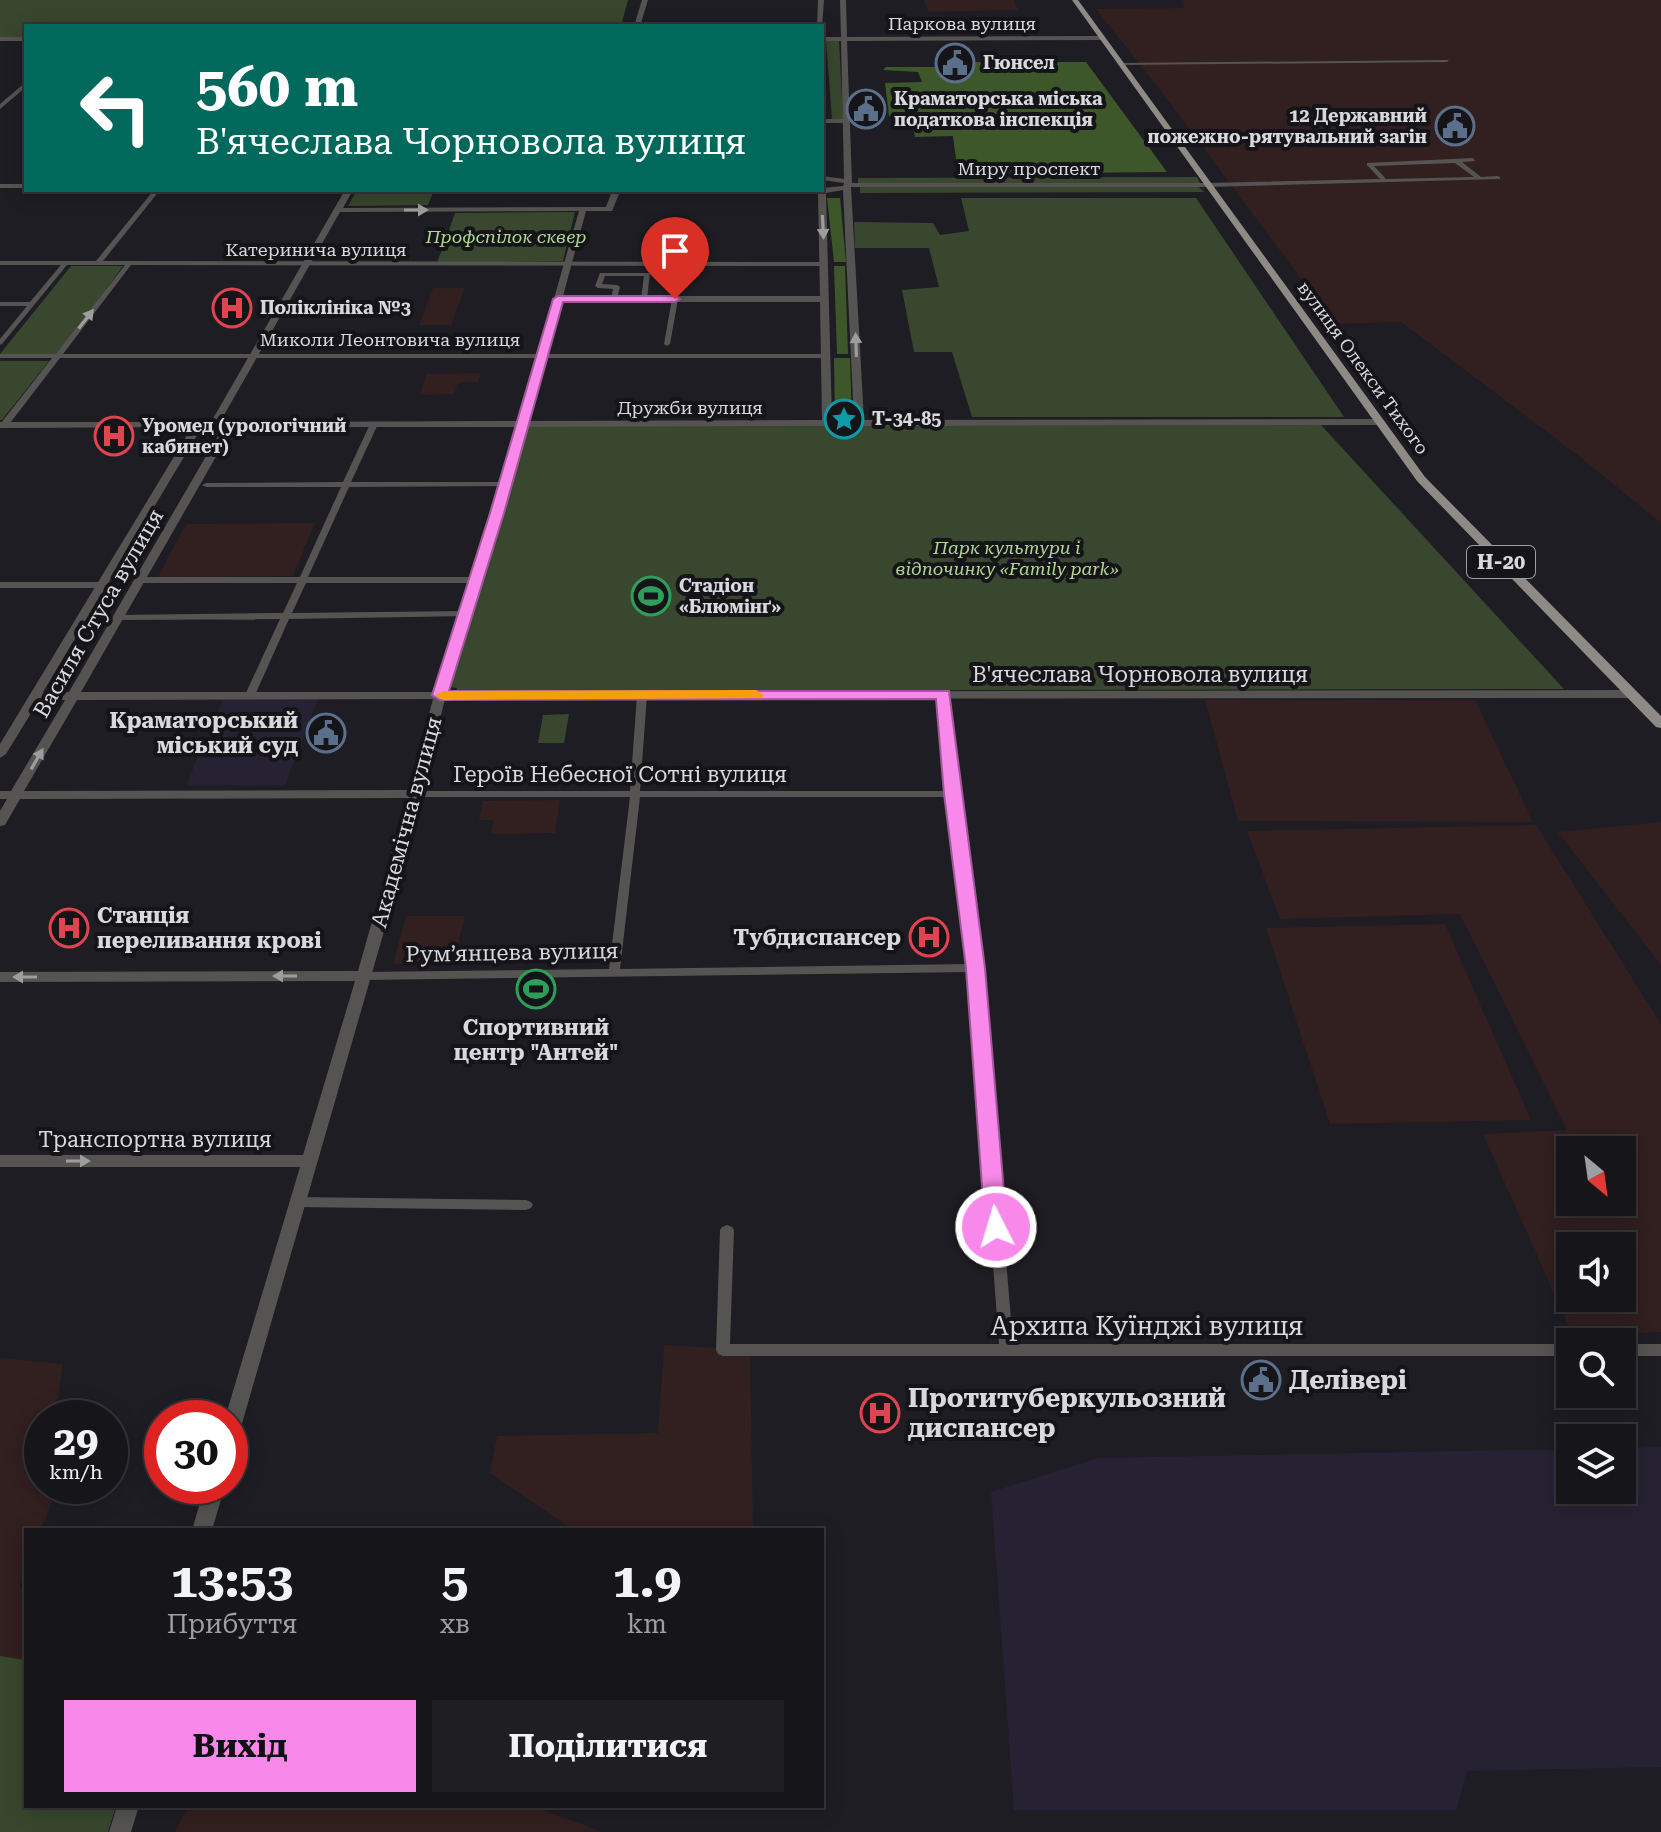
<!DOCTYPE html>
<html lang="uk">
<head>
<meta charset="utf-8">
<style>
	:root { --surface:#16161a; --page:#1f1f23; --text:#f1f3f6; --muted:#9e9fa2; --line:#353539; --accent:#f888ea }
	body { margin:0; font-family:"Roboto Serif",serif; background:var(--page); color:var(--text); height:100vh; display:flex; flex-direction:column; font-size:30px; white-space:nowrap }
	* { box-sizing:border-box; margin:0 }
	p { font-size:26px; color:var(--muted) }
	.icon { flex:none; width:44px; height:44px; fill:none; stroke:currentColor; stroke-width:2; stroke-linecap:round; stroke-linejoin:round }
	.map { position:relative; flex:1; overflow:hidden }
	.drawer { position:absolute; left:24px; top:1528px; width:800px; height:280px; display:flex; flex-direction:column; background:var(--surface); border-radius:0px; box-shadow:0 4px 20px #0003,0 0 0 2px var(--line) }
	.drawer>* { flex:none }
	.hud { position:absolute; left:24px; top:24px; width:800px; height:168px; border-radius:0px; box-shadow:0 4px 20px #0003,0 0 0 2px var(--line); background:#00695c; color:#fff; overflow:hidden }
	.needle { width:52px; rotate:151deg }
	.fabs { position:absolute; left:1556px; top:1136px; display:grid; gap:16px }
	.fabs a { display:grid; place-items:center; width:80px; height:80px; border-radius:0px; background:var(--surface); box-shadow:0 4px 20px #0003,0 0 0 2px var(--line); font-size:40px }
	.speed { position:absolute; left:24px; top:1400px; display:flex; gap:16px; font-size:40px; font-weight:700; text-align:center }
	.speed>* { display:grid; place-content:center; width:104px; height:104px; border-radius:50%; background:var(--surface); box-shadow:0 4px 20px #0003,0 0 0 2px var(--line); line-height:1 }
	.speed small { font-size:20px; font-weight:400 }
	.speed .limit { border:12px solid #d22; background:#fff; color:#111 }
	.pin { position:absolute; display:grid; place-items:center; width:68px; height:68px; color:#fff; margin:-82px -34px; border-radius:50% 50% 50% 0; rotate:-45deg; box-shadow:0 0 8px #0007 }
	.pin .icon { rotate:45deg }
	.me { position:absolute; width:88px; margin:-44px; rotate:355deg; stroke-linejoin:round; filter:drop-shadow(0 0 6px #0008) }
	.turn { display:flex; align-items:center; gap:28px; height:168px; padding:0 40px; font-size:36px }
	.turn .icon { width:104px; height:104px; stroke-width:2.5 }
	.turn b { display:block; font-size:56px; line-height:68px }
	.eta { display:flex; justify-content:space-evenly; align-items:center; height:136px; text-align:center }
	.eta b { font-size:48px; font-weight:700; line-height:56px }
	.primary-button { display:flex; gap:16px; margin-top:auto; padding:16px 40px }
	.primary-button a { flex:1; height:92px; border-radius:0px; background:var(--accent); color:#111; font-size:32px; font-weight:700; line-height:92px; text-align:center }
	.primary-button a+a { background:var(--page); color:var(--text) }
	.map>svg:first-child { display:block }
	.commercial { fill:#262233 }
	.industrial { fill:#321f20; fill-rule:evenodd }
	.green { fill:#38472e }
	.forest { fill:#3e572a }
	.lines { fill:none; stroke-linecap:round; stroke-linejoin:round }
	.minor { fill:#565452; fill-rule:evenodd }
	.tertiary { fill:#565452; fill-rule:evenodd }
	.primary { fill:#8e8b86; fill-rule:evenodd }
	.oneway { fill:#9e9d9e }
	.route { fill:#f888ea; stroke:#a15898; stroke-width:2 }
	.slow { fill:#f59e0b }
	.labels { text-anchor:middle; stroke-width:8; stroke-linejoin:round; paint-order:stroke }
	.far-street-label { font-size:18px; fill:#d9d9dc; stroke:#151419 }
	.far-poi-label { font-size:18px; font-weight:bold; fill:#d9d9dc; stroke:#151419; text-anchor:start }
	.far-park-label { font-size:18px; font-style:italic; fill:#b0d890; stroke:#151419 }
	.shield { fill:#151419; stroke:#9e9ea2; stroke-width:2 }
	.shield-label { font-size:20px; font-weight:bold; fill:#d9d9dc }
	.street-label { font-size:22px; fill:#d9d9dc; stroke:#151419 }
	.poi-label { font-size:22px; font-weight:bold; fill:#d9d9dc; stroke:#151419; text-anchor:end }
	.near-street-label { font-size:26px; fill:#d9d9dc; stroke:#151419 }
	.near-poi-label { font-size:26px; font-weight:bold; fill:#d9d9dc; stroke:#151419; text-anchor:start }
</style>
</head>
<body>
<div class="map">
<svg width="1661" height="1832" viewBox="0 0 1661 1832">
	<rect width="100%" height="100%" fill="#1e1d23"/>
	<g class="commercial">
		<path d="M318,698L285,785H186L223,700Z"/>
		<path d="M1661,1447V1767L1467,1771L1456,1810H1014L991,1492L1099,1458L1570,1449V1490H1622V1448Z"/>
	</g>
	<g class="industrial">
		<path d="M924,0H1014L1018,10L929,12Z"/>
		<path d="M1183,0H1661V523L1580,457L1401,322L1335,324L1157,86L1096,9L1184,8Z"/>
		<path d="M433,288H465L451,325H419Z"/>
		<path d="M481,373L478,382L458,383L454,394L420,395L426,374Z"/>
		<path d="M315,523L293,576L158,577L186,524Z"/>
		<path d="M1205,700H1475L1533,822L1238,821Z"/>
		<path d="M560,800L555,833L491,834L493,820H479L483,801Z"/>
		<path d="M1661,822V965L1558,832Z"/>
		<path d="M1536,825L1661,1024V1332L1573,1336L1483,1134L1567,1130L1460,914L1280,919L1247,831ZM1570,1150H1622V1202H1570ZM1570,1246H1622V1298H1570Z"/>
		<path d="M406,916H465L453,964H393Z"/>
		<path d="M1445,924L1531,1120L1330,1124L1266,928Z"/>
		<path d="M664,1345L750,1350L753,1530H573L490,1473L497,1436L658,1433Z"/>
		<path d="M0,1358L63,1364L56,1410L83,1418H42V1486H58L41,1530H26V1569L19,1588H26V1660L0,1656Z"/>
		<path d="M188,1806H533L603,1832H175Z"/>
	</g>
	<g class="green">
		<path d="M0,0H628L621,26H26V38H0Z"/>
		<path d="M826,40H839L843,120H832Z"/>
		<path d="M1197,177L1200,183L858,184V178Z"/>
		<path d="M1198,186L1204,192L860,193V187Z"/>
		<path d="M357,190H434L428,205L348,206Z"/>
		<path d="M961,198H1196L1344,417H972L952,352H914L902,290L939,287L929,248H855L854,222L933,223L940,235L969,231Z"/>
		<path d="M575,212L563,261L437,263L455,213Z"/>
		<path d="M71,266H123L59,354H0Z"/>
		<path d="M0,361H49L2,420H0Z"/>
		<path d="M1321,425L1564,689L456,691L457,688L450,687L525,430L529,427Z"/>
		<path d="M569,714L564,743H538L543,715Z"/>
		<path d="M0,1656L26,1660V1806H116L108,1832H0Z"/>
	</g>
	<g class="forest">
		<path d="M963,62H1086L1167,172L958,174L953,136L915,137L911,116H889L885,83L922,82L918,72L883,70L886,67H964Z"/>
		<path d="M827,198H840L846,262H834Z"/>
		<path d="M834,266H845L848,354H837Z"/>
		<path d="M834,358H850L852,419H835Z"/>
	</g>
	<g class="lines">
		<g class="minor">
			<path d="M1449,60L1447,62L1121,65L1119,64L1121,63Z"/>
			<path d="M822,119H846L849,121L846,123H822Z"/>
			<path d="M1473,158L1475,161L1462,162L1481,177L1498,176L1500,177V179L1208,187L1205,185L1208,183L1380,179L1367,165V163ZM1455,163L1474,177L1386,179L1374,166Z"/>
			<path d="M154,190H160L103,261L825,262L828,264L825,266L131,265L63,354H827L830,356L827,358H60L7,427H1V423L52,358H0V354H56L125,265H67L2,344L0,345V339L27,306H0V302H30L61,265H0V261H96Z"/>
			<path d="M600,273H650L647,299L644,301L641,299L644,276H605L602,284L617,285L620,287L617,299L614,301L611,299L613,289L598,288L595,286Z"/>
			<path d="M675,297L678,299L670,344L667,346L664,344L672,299Z"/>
			<path d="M371,422L378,424L351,482H506L510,484L506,486L349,487L308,577H477L481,580L477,583H306L292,613L467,611L470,612V616L289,619L255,695L250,698L245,695L280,619L116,620V616L119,615L283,613L297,583H140L136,580L140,577H300L341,487H206L202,485L206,483L343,482Z"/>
			<path d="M0,582H102L106,585L102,588H0Z"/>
			<path d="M642,692L647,695L640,791H947L938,695L943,692L948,695L957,794L982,968L1013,1344H1570V1356H723L718,1354L716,1350L720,1230L722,1227L727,1225L732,1227L734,1230L730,1344H999L971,972L363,980L357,976L363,972L609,969L630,797H416L411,794L416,791H630L637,695ZM640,797H947L970,964L620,969Z"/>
			<path d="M297,1197L526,1200L531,1202L533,1205L531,1208L526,1210L297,1207L292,1205L290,1202L292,1199Z"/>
			<rect x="1622" y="1344" width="39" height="12"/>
		</g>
		<g class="tertiary">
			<path d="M642,0H648L640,26H634Z"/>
			<path d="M818,0H824L822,27L817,26Z"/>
			<path d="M840,0H846L847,37L1102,36L1105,38L1102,40L847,41L852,183H1208L1212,185L1208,187H851L864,420L1381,419L1386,422L1381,425L527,427L447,692L1631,690L1637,694L1631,698L445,699L406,855L239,1434L237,1439L230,1442V1418H225L300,1167H0V1155H303L355,981L0,982V972L358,971L407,798L20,799L5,825L0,826V811L7,799H0V791H11L65,700H39L6,754L0,758V744L192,427L0,428V422H211L345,190H353L343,208L606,207L612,191L618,190H822V188L843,186L844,183L822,180V176L844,179L841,41H822V37H841ZM843,190L854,420H832L826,193ZM619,194H818L820,296H563L586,211H612ZM579,211L519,421L220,422L340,212ZM562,302H820L822,420L529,421ZM202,427H223L69,692H43ZM233,427H517L435,692H81ZM433,699L409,790L24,791L77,700Z"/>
			<rect x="0" y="37" width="26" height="4"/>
			<path d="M26,82V87L0,109V104Z"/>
			<rect x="0" y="184" width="26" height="4"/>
			<path d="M205,1486H225L212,1530H192Z"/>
			<path d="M117,1806H139L131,1832H109Z"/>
		</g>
		<path class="primary" d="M1072,0H1078L1425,477L1661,716V728L1656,727L1417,481Z"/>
	</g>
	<defs><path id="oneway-solid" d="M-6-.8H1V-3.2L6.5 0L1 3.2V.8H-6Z" transform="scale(2)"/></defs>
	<g class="oneway">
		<use href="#oneway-solid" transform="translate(416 210)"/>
		<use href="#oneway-solid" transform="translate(823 227) rotate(87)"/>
		<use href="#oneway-solid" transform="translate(86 319) rotate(-52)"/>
		<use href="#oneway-solid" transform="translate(856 345) rotate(-92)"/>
		<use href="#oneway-solid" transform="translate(37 759) rotate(-60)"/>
		<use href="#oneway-solid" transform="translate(285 976) rotate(180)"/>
		<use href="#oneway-solid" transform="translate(25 977) rotate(180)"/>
		<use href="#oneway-solid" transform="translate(78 1161)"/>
	</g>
	<path class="route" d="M558,296H675L680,299L675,302H563L504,513L449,691H949L985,968L1007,1227L1004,1233H989L985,1227L966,968L944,794L936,699L440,700L432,695L490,513L553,299Z"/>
	<path class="slow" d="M756,690L764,695L762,698L443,700L435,695L443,691Z"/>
	<defs>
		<g id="civic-ring" transform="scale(2)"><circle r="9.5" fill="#151419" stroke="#5c6f8a" stroke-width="1.5"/><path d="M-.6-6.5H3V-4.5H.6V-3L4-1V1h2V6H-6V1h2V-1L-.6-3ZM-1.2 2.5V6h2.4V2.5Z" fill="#5c6f8a"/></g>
		<g id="hospital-ring" transform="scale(2)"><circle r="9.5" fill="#151419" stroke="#e0444e" stroke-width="1.5"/><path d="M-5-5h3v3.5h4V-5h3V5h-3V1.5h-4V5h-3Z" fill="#e0444e"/></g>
		<g id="sight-ring" transform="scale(2)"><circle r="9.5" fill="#151419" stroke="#0f9aa8" stroke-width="1.5"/><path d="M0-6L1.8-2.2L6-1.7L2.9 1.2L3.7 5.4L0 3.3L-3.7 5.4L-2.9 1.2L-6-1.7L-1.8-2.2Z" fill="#0f9aa8"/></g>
		<g id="stadium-ring" transform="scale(2)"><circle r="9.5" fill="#151419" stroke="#2e9e5b" stroke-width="1.5"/><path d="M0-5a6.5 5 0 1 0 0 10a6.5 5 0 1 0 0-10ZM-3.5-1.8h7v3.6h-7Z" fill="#2e9e5b"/></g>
	</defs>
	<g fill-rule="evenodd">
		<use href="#civic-ring" x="955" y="63"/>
		<use href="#civic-ring" x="866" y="109"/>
		<use href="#civic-ring" x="1455" y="126"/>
		<use href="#hospital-ring" x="232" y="308"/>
		<use href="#sight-ring" x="844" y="419"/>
		<use href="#hospital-ring" x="114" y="436"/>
		<use href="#stadium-ring" x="651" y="596"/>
		<use href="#civic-ring" x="326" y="733"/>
		<use href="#hospital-ring" x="69" y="928"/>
		<use href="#hospital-ring" x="929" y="937"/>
		<use href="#stadium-ring" x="536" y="989"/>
		<use href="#civic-ring" x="1261" y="1380"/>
		<use href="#hospital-ring" x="880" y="1413"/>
	</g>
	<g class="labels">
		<g class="far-street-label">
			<text x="962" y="30">Паркова вулиця</text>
			<text x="1029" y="175">Миру проспект</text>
			<text x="316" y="256">Катеринича вулиця</text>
			<text x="390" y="346">Миколи Леонтовича вулиця</text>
			<text transform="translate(1363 368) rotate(54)" y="6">вулиця Олекси Тихого</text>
			<text x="690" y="414">Дружби вулиця</text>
		</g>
		<g class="far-poi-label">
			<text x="983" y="69">Гюнсел</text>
			<text x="894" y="105">Краматорська міська<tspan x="894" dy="21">податкова інспекція</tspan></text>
			<text x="1427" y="122" text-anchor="end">12 Державний<tspan x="1427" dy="21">пожежно-рятувальний загін</tspan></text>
			<text x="260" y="314">Поліклініка №3</text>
			<text x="872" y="425">Т-34-85</text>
			<text x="142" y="432">Уромед (урологічний<tspan x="142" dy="21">кабинет)</tspan></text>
			<text x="679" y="592">Стадіон<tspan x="679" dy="21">«Блюмінґ»</tspan></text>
		</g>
		<g class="far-park-label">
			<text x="506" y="243">Профспілок сквер</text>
			<text x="1007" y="554">Парк культури і<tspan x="1007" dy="21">відпочинку «Family park»</tspan></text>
		</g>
		<rect class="shield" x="1467" y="546" width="68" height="32" rx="6"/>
		<g class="shield-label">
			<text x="1501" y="569">Н-20</text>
		</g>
		<g class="street-label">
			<text transform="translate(98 613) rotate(-60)" y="8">Василя Стуса вулиця</text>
			<text x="1140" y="682">В'ячеслава Чорновола вулиця</text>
			<text x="620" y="782">Героїв Небесної Сотні вулиця</text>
			<text transform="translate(406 822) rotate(-75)" y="8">Академічна вулиця</text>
			<text transform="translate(512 952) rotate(-1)" y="8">Рум’янцева вулиця</text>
			<text x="155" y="1147">Транспортна вулиця</text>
		</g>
		<g class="poi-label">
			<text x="298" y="728">Краматорський<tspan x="298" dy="25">міський суд</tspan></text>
			<text x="97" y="923" text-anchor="start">Станція<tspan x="97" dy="25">переливання крові</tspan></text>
			<text x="901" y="945">Тубдиспансер</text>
			<text x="536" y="1035" text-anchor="middle">Спортивний<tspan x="536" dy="25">центр "Антей"</tspan></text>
		</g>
		<g class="near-street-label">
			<text x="1147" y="1335">Архипа Куїнджі вулиця</text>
		</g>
		<g class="near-poi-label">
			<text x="1289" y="1389">Делівері</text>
			<text x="908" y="1407">Протитуберкульозний<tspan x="908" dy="30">диспансер</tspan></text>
		</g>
	</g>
</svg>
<div class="fabs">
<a><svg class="needle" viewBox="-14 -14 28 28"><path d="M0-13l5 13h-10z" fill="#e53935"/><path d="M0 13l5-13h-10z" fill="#9e9fa2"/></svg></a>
<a><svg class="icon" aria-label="sound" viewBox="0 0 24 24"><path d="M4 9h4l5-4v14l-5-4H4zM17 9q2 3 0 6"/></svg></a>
<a><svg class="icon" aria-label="search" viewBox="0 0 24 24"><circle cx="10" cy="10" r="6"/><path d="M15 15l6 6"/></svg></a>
<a><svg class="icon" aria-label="layers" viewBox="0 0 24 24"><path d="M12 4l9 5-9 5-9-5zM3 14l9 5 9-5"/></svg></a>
</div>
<div class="speed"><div>29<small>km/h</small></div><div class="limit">30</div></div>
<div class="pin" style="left:675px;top:299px;background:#d93025"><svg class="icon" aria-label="arrive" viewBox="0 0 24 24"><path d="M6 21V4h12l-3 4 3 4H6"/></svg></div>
<svg class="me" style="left:996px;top:1227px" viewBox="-20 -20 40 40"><circle r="17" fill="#f888ea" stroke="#fff" stroke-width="3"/><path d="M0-11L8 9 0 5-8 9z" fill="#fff"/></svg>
<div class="hud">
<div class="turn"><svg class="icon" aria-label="left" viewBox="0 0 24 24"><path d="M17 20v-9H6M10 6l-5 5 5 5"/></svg><div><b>560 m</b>В'ячеслава Чорновола вулиця</div></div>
</div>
<section class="drawer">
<div class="eta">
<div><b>13:53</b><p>Прибуття</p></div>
<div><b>5</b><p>хв</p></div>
<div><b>1.9</b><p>km</p></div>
</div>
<div class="primary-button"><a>Вихід</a><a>Поділитися</a></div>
</section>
</div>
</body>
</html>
